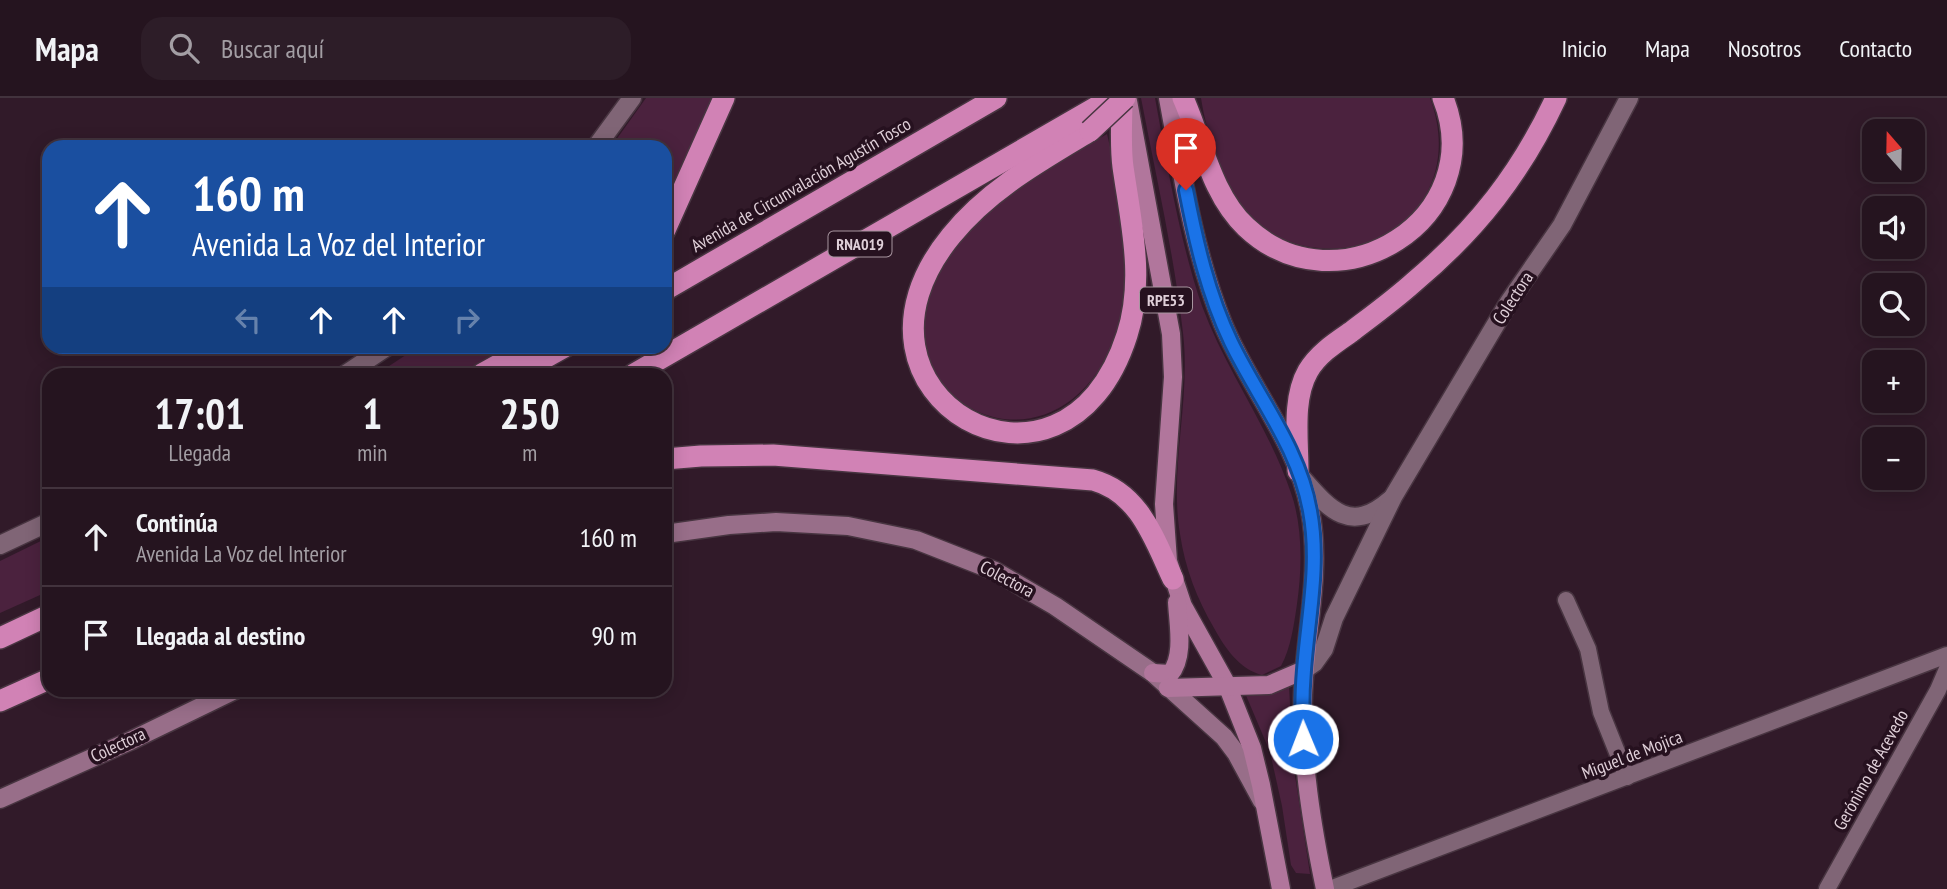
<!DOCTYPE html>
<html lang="es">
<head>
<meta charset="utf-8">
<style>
	:root { --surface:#25141f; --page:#2d1d28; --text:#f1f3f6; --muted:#a39ea4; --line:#42333d }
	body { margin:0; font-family:"PT Sans Narrow",sans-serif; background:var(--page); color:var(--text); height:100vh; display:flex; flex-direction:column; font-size:26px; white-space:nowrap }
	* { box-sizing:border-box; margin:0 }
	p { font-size:23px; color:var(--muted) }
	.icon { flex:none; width:38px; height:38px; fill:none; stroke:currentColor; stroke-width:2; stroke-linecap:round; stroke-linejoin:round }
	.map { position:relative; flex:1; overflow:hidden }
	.drawer { position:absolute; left:42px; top:270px; width:630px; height:329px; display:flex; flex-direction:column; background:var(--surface); border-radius:21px; box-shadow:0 4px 18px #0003,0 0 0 2px var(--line) }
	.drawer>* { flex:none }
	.guide { position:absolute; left:42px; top:42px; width:630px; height:214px; border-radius:21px; box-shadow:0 4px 18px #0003,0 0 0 2px var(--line); background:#1a4fa0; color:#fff; overflow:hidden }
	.needle { width:46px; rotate:340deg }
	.fabs { position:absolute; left:1862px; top:21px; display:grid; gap:14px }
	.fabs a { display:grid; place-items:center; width:63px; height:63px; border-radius:14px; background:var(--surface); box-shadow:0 4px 18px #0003,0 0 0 2px var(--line); font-size:35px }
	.pin { position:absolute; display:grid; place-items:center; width:60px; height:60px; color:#fff; margin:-72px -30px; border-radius:50% 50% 50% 0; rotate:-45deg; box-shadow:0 0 7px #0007 }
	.pin .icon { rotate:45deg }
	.me { position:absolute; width:77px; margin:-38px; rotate:359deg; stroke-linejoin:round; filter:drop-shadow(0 0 5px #0008) }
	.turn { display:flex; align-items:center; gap:24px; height:147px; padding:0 35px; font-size:32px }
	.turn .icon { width:91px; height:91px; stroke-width:2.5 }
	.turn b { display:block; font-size:49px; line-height:60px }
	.lanes { display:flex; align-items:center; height:66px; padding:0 35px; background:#0003; justify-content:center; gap:35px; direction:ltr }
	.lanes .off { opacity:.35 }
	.eta { display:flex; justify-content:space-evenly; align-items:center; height:119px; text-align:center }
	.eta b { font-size:42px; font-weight:600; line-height:49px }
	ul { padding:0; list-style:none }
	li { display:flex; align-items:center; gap:21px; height:98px; padding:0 35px; border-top:2px solid var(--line) }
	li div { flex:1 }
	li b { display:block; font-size:26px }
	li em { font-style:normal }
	header { display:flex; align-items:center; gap:42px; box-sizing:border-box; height:98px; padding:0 35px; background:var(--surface); border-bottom:2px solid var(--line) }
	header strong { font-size:33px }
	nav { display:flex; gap:38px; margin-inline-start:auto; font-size:24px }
	.search { width:490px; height:63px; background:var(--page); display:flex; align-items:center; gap:18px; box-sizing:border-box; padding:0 24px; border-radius:21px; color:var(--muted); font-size:26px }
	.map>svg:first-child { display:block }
	.green { fill:#4b223e }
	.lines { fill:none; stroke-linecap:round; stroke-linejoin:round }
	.minor-casing { stroke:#483541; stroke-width:19 }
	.tertiary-casing { stroke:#483541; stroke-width:21 }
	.secondary-casing { stroke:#483541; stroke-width:21 }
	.primary-casing { stroke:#483541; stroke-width:21 }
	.motorway-casing { stroke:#483541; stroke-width:24 }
	.minor { stroke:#806576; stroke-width:16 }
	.tertiary { stroke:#806576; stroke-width:18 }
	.secondary { stroke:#986e89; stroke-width:18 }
	.primary { stroke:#b1769c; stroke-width:18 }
	.motorway { stroke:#d182b5; stroke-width:21 }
	.motorway-bridge-casing { stroke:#483541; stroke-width:24; stroke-linecap:butt }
	.motorway-bridge { stroke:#d182b5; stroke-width:21 }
	.route-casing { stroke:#114b97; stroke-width:18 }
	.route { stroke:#1a73e8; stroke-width:12 }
	.labels { text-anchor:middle; stroke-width:7; stroke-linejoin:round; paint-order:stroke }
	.shield { fill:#26111f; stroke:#a896a0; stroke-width:2 }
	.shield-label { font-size:16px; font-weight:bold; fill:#dfcfd8 }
	.street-label { font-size:18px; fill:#dfcfd8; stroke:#26111f }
</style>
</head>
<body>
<header>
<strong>Mapa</strong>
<div class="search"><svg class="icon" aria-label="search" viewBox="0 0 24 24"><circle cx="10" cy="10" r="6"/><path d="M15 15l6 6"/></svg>Buscar aquí</div>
<nav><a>Inicio</a><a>Mapa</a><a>Nosotros</a><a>Contacto</a></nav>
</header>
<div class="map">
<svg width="1947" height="791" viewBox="0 0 1947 791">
	<rect width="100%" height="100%" fill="#311a29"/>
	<g class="green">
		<path d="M646,0H715L665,114V49H611Z"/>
		<path d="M1141,0H1155C1168,70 1179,141 1202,208C1226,273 1269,329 1291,395C1303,429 1302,472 1297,506C1294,526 1291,550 1281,568L1262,577C1239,571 1225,550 1214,530C1197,501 1185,470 1180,436C1169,370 1191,302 1183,235C1174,156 1156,78 1141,0Z"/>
		<path d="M1201,0H1430C1442,32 1443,67 1425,98C1392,158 1301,168 1253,121C1225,93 1207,39 1201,0Z"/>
		<path d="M1107,36C1119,86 1135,186 1117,235C1057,401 859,301 947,162C984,103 1049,70 1107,36Z"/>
		<path d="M418,249H510L459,276H377Z"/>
		<path d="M49,439V493L0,515V463Z"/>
		<path d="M1289,589L1294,671L1310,776L1296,775L1291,767L1282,708L1270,654L1245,595L1270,596Z"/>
	</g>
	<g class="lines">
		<g class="minor-casing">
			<g id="minor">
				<path d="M1566,502L1588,551L1601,614L1627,679"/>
				<path d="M1330,791L1947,557"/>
				<path d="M1827,791L1938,592L1947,571"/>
			</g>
		</g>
		<g class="tertiary-casing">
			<g id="tertiary">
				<path d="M596,49L632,0"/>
				<path d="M346,276L388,248"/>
				<path d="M1301,379C1329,411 1350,437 1390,402"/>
				<path d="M0,447L49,424"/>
				<path d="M1304,572L1314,565L1324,551L1334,520L1393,399L1509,204L1562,127L1629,0"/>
			</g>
		</g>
		<g class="secondary-casing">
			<g id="secondary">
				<path d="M665,436L729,427L776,424L848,428L916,442L995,473L1055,508L1153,575L1224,639L1236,655L1262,703"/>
				<path d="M0,701L130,643L235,592"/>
			</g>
		</g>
		<g class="primary-casing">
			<g id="primary">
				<path d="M1168,0C1182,76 1194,154 1223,226C1249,289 1297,343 1310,412C1322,474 1305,535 1303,597C1301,662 1312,728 1325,791"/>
				<path d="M1128,3L1171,236L1173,279L1164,406L1168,463L1183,508L1227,587L1252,650L1261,687L1281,791"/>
				<path d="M1153,575L1170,576C1185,559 1178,525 1177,504"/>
				<path d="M1168,590L1269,587L1304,572"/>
			</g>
		</g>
		<g class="motorway-casing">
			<g id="motorway">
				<path d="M1183,0C1202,42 1211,96 1246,129C1338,216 1491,120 1443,0"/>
				<path d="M1090,33C1040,63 988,92 951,138C821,297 1064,435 1127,237C1145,182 1131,125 1123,69C1120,47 1122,23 1122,0"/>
				<path d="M665,132L724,0"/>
				<path d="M665,192L996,0"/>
				<path d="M482,276L532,248"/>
				<path d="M516,276L566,248"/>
				<path d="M634,276L1112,0"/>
				<path d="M665,361L701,358L773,357L1093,382C1140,395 1154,441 1173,481"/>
				<path d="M1298,373C1298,341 1292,301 1308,273C1318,256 1335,245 1351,234C1372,218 1394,202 1414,184C1477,131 1521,75 1556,0"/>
				<path d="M0,540L49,517"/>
				<path d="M0,603L49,581"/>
			</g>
		</g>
		<use href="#minor" class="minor"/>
		<use href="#tertiary" class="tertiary"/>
		<use href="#secondary" class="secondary"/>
		<use href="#primary" class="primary"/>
		<use href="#motorway" class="motorway"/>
		<g class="motorway-bridge-casing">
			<path id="motorway-bridge" d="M1090,33L1125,0"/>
		</g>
		<use href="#motorway-bridge" class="motorway-bridge"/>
	</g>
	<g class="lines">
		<g class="route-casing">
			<path id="route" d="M1186,92C1196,144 1208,196 1231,244C1258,300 1299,350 1310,413C1320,466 1308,519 1304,572C1302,595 1302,618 1303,641"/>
		</g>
		<use href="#route" class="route"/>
	</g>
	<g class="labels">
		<g class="shield">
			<rect x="828.5" y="133.5" width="63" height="25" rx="5"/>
			<rect x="1140" y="189.5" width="52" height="25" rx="5"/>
		</g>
		<g class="shield-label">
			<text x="860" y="152">RNA019</text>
			<text x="1166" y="208">RPE53</text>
		</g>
		<g class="street-label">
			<text transform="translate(801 87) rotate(-30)" y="6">Avenida de Circunvalación Agustín Tosco</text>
			<text transform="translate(1513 200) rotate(-57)" y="6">Colectora</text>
			<text transform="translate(1007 481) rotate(28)" y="6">Colectora</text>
			<text transform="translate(118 647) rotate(-25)" y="6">Colectora</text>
			<text transform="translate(1632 657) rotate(-21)" y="6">Miguel de Mojica</text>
			<text transform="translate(1871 672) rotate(-61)" y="6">Gerónimo de Acevedo</text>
		</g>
	</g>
</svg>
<div class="fabs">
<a><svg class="needle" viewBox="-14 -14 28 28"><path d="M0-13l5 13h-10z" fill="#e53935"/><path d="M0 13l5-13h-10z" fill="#a39ea4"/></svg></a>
<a><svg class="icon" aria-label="sound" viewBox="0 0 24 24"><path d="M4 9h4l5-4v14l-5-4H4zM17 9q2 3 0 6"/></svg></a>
<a><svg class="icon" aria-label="search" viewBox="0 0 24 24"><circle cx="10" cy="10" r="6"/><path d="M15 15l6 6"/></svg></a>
<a>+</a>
<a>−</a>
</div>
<div class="pin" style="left:1186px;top:92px;background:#d93025"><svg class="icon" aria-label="arrive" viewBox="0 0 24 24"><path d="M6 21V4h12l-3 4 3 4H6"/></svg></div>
<svg class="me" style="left:1303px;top:641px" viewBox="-20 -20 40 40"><circle r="17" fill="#1a73e8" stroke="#fff" stroke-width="3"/><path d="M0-11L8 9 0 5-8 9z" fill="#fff"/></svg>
<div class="guide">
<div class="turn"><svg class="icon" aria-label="ahead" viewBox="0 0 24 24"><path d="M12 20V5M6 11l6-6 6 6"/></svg><div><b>160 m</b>Avenida La Voz del Interior</div></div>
<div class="lanes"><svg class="icon off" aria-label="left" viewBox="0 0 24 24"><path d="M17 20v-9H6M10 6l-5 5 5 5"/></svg><svg class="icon" aria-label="ahead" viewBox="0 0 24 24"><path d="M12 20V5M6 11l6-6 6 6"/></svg><svg class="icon" aria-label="ahead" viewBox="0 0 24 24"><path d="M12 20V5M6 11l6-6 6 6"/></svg><svg class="icon off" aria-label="right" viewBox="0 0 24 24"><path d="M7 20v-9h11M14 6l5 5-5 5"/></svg></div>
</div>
<section class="drawer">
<div class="eta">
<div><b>17:01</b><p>Llegada</p></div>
<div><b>1</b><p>min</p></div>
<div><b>250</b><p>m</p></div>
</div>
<ul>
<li><svg class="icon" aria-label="ahead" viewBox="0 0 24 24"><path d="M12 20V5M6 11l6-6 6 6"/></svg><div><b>Continúa</b><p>Avenida La Voz del Interior</p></div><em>160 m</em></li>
<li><svg class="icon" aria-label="arrive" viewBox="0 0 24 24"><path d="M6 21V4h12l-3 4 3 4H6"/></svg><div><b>Llegada al destino</b></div><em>90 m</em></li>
</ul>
</section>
</div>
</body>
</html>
